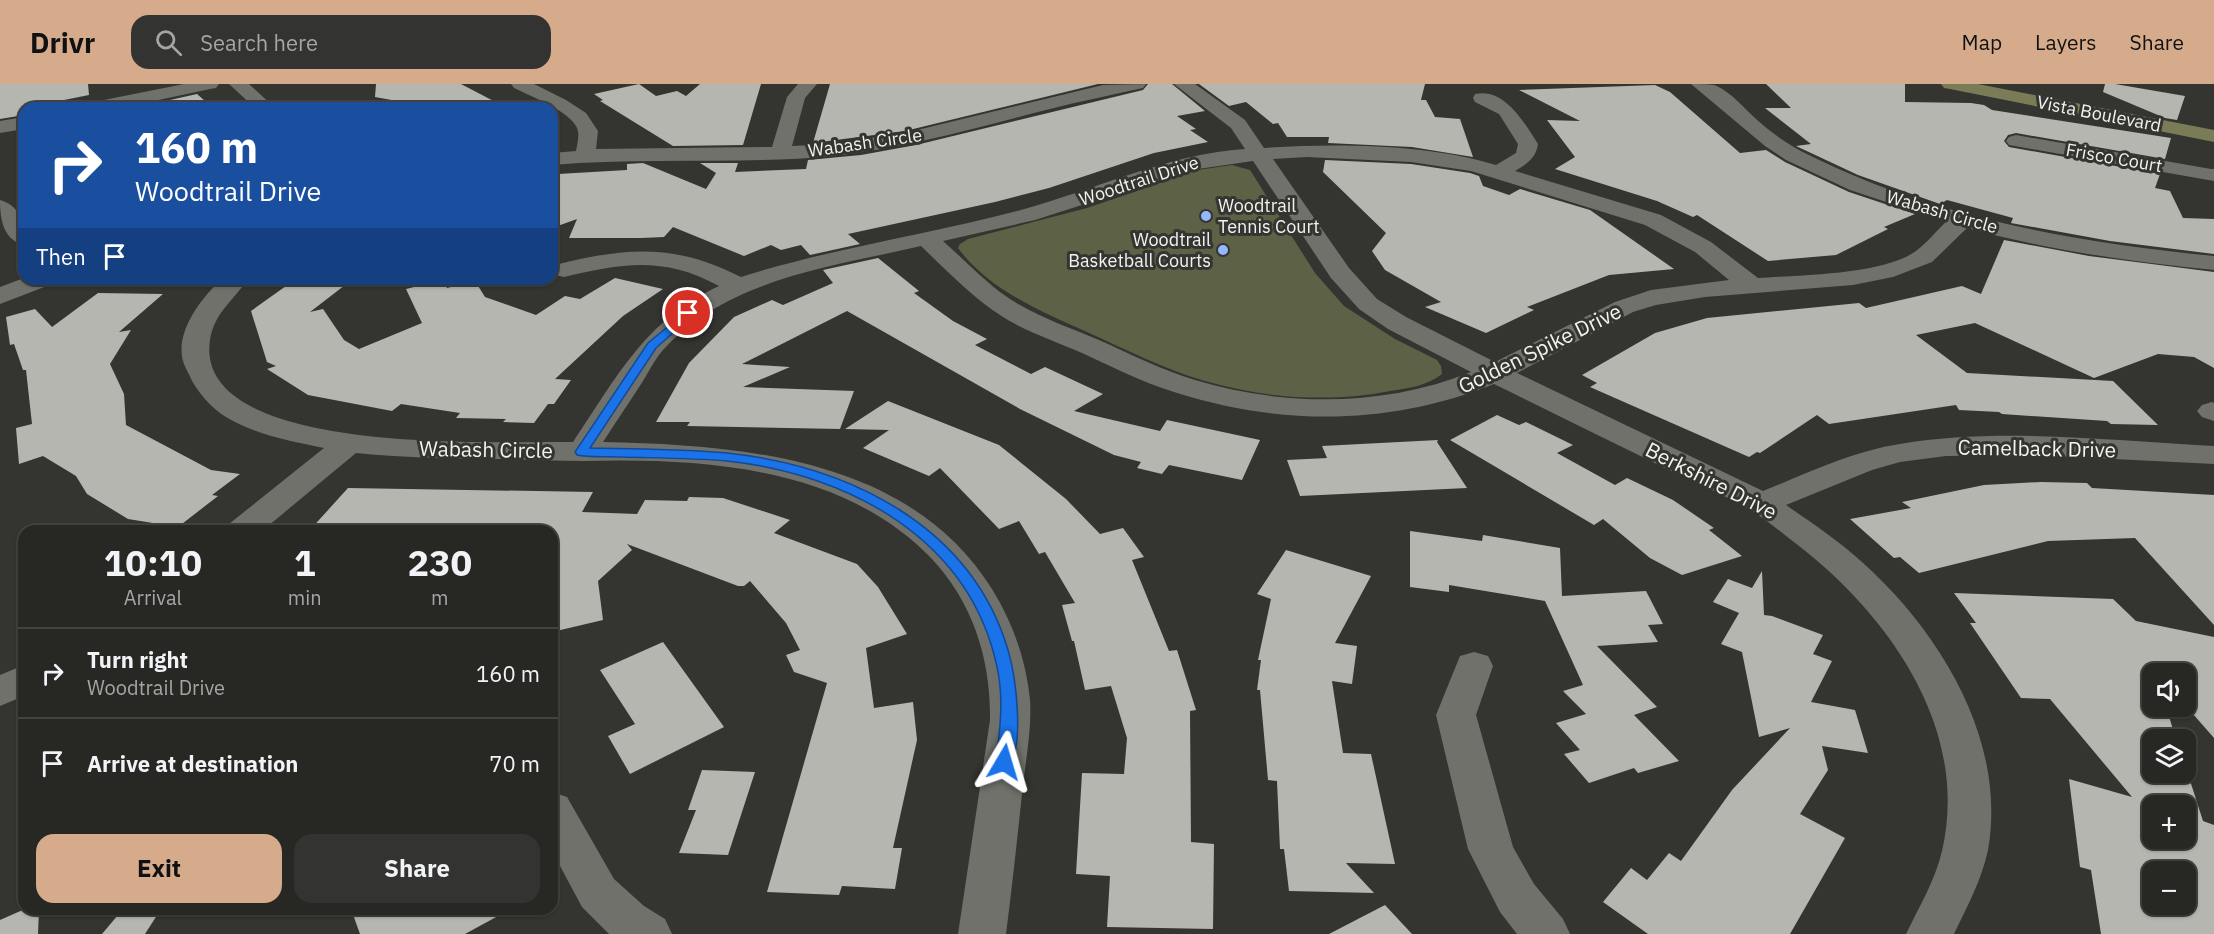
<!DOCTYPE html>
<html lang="en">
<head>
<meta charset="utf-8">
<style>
	:root { --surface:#272824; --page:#333431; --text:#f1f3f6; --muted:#a4a6a6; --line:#434441; --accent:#d6ab8b }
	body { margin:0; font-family:"IBM Plex Sans",sans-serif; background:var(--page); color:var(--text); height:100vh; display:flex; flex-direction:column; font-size:22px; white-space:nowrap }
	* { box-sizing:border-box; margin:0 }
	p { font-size:20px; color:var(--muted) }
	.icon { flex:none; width:33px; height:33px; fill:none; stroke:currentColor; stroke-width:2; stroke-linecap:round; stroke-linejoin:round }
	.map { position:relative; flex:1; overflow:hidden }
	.side { position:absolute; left:18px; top:441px; width:540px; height:390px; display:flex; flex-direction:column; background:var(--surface); border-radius:18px; box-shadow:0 2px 4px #0004,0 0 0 2px var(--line) }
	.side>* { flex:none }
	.top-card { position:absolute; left:18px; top:18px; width:540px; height:183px; border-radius:18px; box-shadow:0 2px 4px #0004,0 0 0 2px var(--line); background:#1a4fa0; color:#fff; overflow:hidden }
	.fabs { position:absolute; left:2142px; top:579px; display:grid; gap:12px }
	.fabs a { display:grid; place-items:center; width:54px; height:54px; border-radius:12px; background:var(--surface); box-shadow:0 2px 4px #0004,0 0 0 2px var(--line); font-size:30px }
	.pin { position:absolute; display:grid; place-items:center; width:51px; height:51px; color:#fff; margin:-26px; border:3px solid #fff; border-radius:50%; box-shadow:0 2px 6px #0007 }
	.me { position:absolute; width:66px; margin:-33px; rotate:7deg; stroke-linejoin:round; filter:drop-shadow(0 0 4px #0008) }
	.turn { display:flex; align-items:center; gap:21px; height:126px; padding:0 18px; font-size:27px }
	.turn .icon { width:78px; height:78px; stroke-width:2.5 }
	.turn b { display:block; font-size:42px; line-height:51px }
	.then { display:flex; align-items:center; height:57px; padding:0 18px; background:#0003; gap:12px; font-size:22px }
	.eta { display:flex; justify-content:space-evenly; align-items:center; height:102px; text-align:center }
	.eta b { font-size:36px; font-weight:700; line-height:42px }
	.action { display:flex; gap:12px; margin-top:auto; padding:12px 18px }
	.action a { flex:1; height:69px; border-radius:18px; background:var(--accent); color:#111; font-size:24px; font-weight:700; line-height:69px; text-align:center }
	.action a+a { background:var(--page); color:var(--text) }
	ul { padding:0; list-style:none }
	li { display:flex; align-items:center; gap:18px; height:90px; padding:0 18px; border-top:2px solid var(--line) }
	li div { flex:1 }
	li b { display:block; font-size:22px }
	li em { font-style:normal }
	header { display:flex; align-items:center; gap:36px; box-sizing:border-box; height:84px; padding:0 30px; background:var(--accent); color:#111 }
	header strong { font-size:28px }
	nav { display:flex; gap:33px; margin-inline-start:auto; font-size:21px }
	.search { width:420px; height:54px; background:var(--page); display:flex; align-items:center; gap:15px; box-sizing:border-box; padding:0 21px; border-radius:18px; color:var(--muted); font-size:22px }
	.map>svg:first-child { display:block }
	.green { fill:#5d6146 }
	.building { fill:#b5b6b0; fill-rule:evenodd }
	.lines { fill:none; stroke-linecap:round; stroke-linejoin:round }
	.minor { fill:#70716b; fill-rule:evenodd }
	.secondary { fill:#797c56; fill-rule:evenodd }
	.route { fill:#1a73e8; stroke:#114b97; stroke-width:1.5 }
	.poi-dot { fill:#94b7fd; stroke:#343530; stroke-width:2 }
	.labels { text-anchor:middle; stroke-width:6; stroke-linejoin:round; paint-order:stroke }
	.far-street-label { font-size:18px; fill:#f2f3ef; stroke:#343530 }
	.far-poi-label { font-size:18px; fill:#f2f3ef; stroke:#343530; text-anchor:start }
	.street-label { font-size:21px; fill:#f2f3ef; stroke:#343530 }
</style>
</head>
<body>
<header>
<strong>Drivr</strong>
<div class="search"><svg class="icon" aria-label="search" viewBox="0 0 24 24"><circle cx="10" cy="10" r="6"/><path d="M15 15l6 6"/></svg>Search here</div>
<nav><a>Map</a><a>Layers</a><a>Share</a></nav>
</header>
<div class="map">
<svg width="2214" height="850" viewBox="0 0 2214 850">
	<rect width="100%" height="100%" fill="#343530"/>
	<path class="green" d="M1232,81L1250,86L1315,189L1344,222L1395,255L1437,276L1441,282L1442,290C1427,302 1409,304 1390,307C1331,319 1263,314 1205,297C1164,285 1125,265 1087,248C1040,227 989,206 958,164L960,160L968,155L1087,124L1198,86Z"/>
	<g class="building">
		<path d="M0,0H88L89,11L24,24V31L0,35Z"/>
		<path d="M376,0H461L507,24H436L375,13Z"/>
		<path d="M639,0L656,12L677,7L686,12L700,0H761L743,61L673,62L600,17L603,16L594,10Z"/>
		<path d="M830,0H1098L905,47L813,59Z"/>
		<path d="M1148,0H1172L1205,27L1177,32L1196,45L1190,46L1208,58L1154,69L1049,104L995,118L848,150L860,160L810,171L801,161L781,166L771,161L744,172L673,143L664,153L641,154H569L577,135L552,144V98L558,90L627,86V80L643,79L706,105L716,89L700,79H738L735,88L806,85L808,76L861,71L916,61L1143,6Z"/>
		<path d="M1199,0H1425L1421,16H1426L1435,33L1460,35L1473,73L1412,63L1328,59L1329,53H1287L1278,39L1273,40L1246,18L1229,22Z"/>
		<path d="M1766,0H1905V18L1971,19L1984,21L1992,26L2171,54L2165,75L2016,49L2008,51L2004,57L2009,63L2160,90L2155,104L2170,107L2183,134L2214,135V170L2110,157L2011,139L2013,134L1947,116L1940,120L1858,91L1796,62L1811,60L1765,24H1791Z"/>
		<path d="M2105,0H2115L2185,12L2177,36L2165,34L2103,8Z"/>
		<path d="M1655,1L1670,8L1740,69L1766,66L1785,78L1849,108L1915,130L1884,143L1888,145L1836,171L1768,177L1697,131L1693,133L1657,117L1555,85L1575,73L1547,36L1580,37L1519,6Z"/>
		<path d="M197,10L213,24H157L152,20Z"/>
		<path d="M1325,76L1411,80L1470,89L1479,92L1483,102L1509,111L1520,105L1590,126L1674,185L1609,191L1527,223L1534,226L1486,249L1425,223L1441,218L1385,186L1372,167L1386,149L1323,88Z"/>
		<path d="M2004,156L2089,172L2214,188V284L2194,273L2158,270L2094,294L1975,239L1916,251L1967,289L2113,297L2158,341L2111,340L2107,337L2002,330L1999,328L1959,326L1956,321L1829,340L1817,331L1760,369L1757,368L1749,373L1590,303L1597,299L1582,291L1655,249L1707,234L1859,219L1866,224L1962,202L1981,210Z"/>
		<path d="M878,174L919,207L914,209L953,237L987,255L975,261L1031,290L1045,283L1103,310L1074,327L1160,347L1167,336L1260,356L1242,396L1169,381L1162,390L1137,384L1141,378L1114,371L1020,325L847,227L742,280L790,283L743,303L854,307L840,345L687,342L690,338H656L689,279L734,233L772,216L783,221L833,199L823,186Z"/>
		<path d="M615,194L663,205L623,232L555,295L571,296L554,320H548L534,339L503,338L506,335L456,334L460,329L401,320L392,327L308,311L267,285L276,282L267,278L251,227L293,197L344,195L340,198H349L310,228L323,225L344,256L359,265L422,239L406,205L443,196L447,204L475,197L485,213L536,231L565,212L580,215Z"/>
		<path d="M98,209L163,210L119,248L131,246L110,280L124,310L126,341L211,386L240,390L212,411L218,412L178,443L128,435L87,410L76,392L43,372L19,380L16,344L32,340L26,286H23L14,260L10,261L6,233L35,225L52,243Z"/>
		<path d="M888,317L999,361L1066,415L1100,450L1123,444L1144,473L1132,476L1169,567L1177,566L1196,626L1190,627L1191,758L1214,760L1213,845L1107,843L1110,792L1076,790L1082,689L1124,690L1127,654L1111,602L1085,606L1074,557H1072L1062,521L1075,519L1045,468L1039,470L1019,437L999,445L940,384L929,392L863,364L889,346L845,345Z"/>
		<path d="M1497,331L1519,341L1526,338L1573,361L1557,369L1615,401L1627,394L1673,416L1714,444L1709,446L1742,472L1682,491L1650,474L1603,435L1594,441L1450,356Z"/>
		<path d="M1438,356L1437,358L1467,404L1300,412L1287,376L1327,374L1322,362Z"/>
		<path d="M2041,398L2087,399L2092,404L2214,411V541L2135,454L2048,457L1919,489L1900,473L1894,474L1850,435L1911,424L1902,418L1984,401Z"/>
		<path d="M348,404L593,408L582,428L637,430L645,416L687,417L689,413L723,414L790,436L774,449L857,480L878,503L907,550L866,564L874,624L913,618L917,656L893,764H902L895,805L842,802L839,811L767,808L827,599L794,588L786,571L800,566L786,539L750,497L744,502H738L627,460L632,466L598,497L603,536L552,548V447H309Z"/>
		<path d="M1410,447L1482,457L1483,451L1560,464L1562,512L1646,507L1663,540L1648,541L1658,558L1597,562L1657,623L1634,631L1679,677L1638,689L1634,684L1589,699L1564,670L1580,666L1556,639L1586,630L1563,607L1583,601L1545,517L1449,501V508L1410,503Z"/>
		<path d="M1286,466L1371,492L1335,559L1357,562L1352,600L1332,597L1343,669L1371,670L1395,780L1346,779L1374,809L1289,807L1284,765H1280L1277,697L1268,696L1260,606H1257L1261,576H1258L1271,515L1257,510Z"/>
		<path d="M1762,487L1764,531L1772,532L1823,551L1813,570L1832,577L1811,618L1855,626L1868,669L1822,662L1828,686L1800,730L1845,754L1790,850H1648L1603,818L1631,784L1647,796L1669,769L1681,777L1732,706L1790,644L1759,653L1742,568L1721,560L1739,529L1713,518L1728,495L1752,504Z"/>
		<path d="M1954,509L2113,515L2136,537L2214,553V654L2186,622V590H2152V622H2166L2176,656H2152V688H2186V684L2203,737L2214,741V850H2101L2091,786L2080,783L2069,695L2132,713L2050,615L2021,614L1970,539H1976ZM2152,722H2186V754H2152ZM2152,788H2186V820H2152Z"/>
		<path d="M663,558L724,643L630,690L608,652L635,640L600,586Z"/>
		<path d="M702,686L755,688L728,771L679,769L696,726H688Z"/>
		<path d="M1385,821L1412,850H1329Z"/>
		<path d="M25,825H39L38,850H0V836Z"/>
		<path d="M123,825H161L145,850H102Z"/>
		<path d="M351,825H511L465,850H360Z"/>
	</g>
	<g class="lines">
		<g class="minor">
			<path d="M184,0H219L216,4L210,5L121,24H85L87,20L94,18Z"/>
			<path d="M229,0H249L275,24H255Z"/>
			<path d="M511,0H534L566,16L586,29L598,47L596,65L772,63L787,13L798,0H817L805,14L792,62L831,60L905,49L1103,1L1146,0L1143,4C1112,11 1081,17 1050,25C978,43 907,64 833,72C740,81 646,73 552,81V69L576,67C577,60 580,51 577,44C570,27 530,12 514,4Z"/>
			<path d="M1174,0H1195L1245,36L1264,64C1336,59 1428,60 1496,81L1516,69L1518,60L1499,30L1475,18L1473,14L1475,10C1505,3 1525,40 1538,60C1536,74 1527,80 1515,87L1661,131L1711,158L1758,194C1799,191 1883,191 1916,167C1927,159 1936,147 1946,138L1850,106L1786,76L1765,62L1691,0C1698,0 1708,0 1714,1C1729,6 1744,24 1756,35C1772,49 1789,62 1809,71C1935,134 2075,158 2214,172V186C2131,178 2048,166 1967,144L1932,178L1893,193L1853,201L1705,213L1656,221L1633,228L1517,289L1763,407C1808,389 1853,367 1900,360C2001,343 2112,357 2214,362V380L2034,371L1946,372L1900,378L1872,386L1786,421C1812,439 1839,457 1862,478C1941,549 2007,657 1988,766C1982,795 1967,823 1954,850H1906C1919,823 1935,797 1942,767C1971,642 1885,526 1790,455C1777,445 1764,434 1750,426C1723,410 1693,398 1665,384C1608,356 1551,328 1494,300C1389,342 1281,342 1174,308C1142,298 1112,283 1082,269C1055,257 1024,247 1000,231C971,212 946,186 921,162C832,183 728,194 663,266C655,275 649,287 643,297C630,317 616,338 603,358C743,361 910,374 992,505C1013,539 1026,576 1030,616C1032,647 1025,679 1022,710C1017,757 1012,803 1006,850H958L990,636C991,576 973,518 931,474C842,382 703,374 583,377C558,377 531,376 506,375C456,375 406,374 356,369L262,447H224L229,440L324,364C294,358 262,352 235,338C216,329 202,314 192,297C190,291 186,286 184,280C173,250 201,214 222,195H248C234,216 214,229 210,256C192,374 503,357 573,358C617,293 645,236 719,202C664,172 623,179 564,193L555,191L552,186L555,181C627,163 673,159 741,193C832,164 928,151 1021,126C1095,106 1167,70 1245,65L1231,44ZM1307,73L1411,78L1471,87L1645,141L1695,168L1729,196L1651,206L1615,218L1495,278L1406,233L1377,215L1349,184L1273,75ZM1253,77L1331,194L1359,225L1388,245L1471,288C1384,323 1285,323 1195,296C1162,286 1130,270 1099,256C1073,245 1044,235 1020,221C991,205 968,179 943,157L1035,136L1191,86Z"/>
			<path d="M24,33V45L0,49V37Z"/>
			<path d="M2016,51L2211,85H2214V97L2009,61L2006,57L2009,53Z"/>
			<path d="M0,116C22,122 24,142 24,161C3,156 0,135 0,116Z"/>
			<path d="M24,194L55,195L52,200L0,220V203Z"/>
			<path d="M2212,318L2214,319V337L2202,333L2197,327L2202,321Z"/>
			<path d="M1474,568L1488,572L1493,582L1476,631L1513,763L1534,800L1563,835L1570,850H1517L1500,828L1468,765L1436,631L1460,572Z"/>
			<path d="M24,581V612L0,622V591Z"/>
			<path d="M552,708L567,713L614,795L644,822L665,835L672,850H609L582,823L552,767Z"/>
		</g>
		<path class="secondary" d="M1941,0H1978L2214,46V58L1950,5L1944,4Z"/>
	</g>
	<path class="route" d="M688,226L692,227V232L656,264L590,364C635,365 681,365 727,369C848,382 971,441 1008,566C1016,593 1024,657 1010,682L1004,684L998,682L996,678C1000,646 1004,614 997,583C970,455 849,390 727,377C692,374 657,374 622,373C607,372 591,374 577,371L575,368L648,259Z"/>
	<g class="poi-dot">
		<circle cx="1206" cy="132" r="6"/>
		<circle cx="1223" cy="166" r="6"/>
	</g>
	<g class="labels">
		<g class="far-street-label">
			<text transform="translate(2099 30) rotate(11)" y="6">Vista Boulevard</text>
			<text transform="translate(865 59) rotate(-8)" y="6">Wabash Circle</text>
			<text transform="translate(2114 74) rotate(10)" y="6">Frisco Court</text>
			<text transform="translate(1139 97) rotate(-18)" y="6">Woodtrail Drive</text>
			<text transform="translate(1942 128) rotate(16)" y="6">Wabash Circle</text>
		</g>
		<g class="far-poi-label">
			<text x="1218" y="128">Woodtrail<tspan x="1218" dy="21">Tennis Court</tspan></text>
			<text x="1211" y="162" text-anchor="end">Woodtrail<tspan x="1211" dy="21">Basketball Courts</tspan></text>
		</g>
		<g class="street-label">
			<text transform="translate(1540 265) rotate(-26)" y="7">Golden Spike Drive</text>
			<text transform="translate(2037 365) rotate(1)" y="7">Camelback Drive</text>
			<text transform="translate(486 366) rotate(1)" y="7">Wabash Circle</text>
			<text transform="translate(1711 397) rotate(27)" y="7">Berkshire Drive</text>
		</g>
	</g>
</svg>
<div class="fabs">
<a><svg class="icon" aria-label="sound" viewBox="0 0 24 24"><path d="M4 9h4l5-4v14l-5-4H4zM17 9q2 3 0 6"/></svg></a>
<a><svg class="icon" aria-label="layers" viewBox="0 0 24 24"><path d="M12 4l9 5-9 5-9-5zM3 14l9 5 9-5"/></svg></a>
<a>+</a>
<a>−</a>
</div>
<div class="pin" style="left:688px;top:229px;background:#d93025"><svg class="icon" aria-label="arrive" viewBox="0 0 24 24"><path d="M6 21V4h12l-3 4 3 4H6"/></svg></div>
<svg class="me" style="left:1004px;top:678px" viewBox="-20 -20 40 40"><path d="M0-17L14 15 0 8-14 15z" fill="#1a73e8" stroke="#fff" stroke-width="4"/></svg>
<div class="top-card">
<div class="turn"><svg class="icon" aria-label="right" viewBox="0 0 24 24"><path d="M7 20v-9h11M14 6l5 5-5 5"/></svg><div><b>160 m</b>Woodtrail Drive</div></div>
<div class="then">Then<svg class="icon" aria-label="arrive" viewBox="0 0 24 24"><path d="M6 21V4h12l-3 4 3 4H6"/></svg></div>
</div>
<section class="side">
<div class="eta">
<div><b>10:10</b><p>Arrival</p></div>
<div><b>1</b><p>min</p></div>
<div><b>230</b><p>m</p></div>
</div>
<ul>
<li><svg class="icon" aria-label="right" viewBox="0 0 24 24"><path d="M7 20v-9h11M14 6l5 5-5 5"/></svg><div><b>Turn right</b><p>Woodtrail Drive</p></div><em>160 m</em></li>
<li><svg class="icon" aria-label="arrive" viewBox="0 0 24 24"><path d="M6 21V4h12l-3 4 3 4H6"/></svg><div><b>Arrive at destination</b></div><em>70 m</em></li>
</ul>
<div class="action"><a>Exit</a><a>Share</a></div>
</section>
</div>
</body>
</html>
